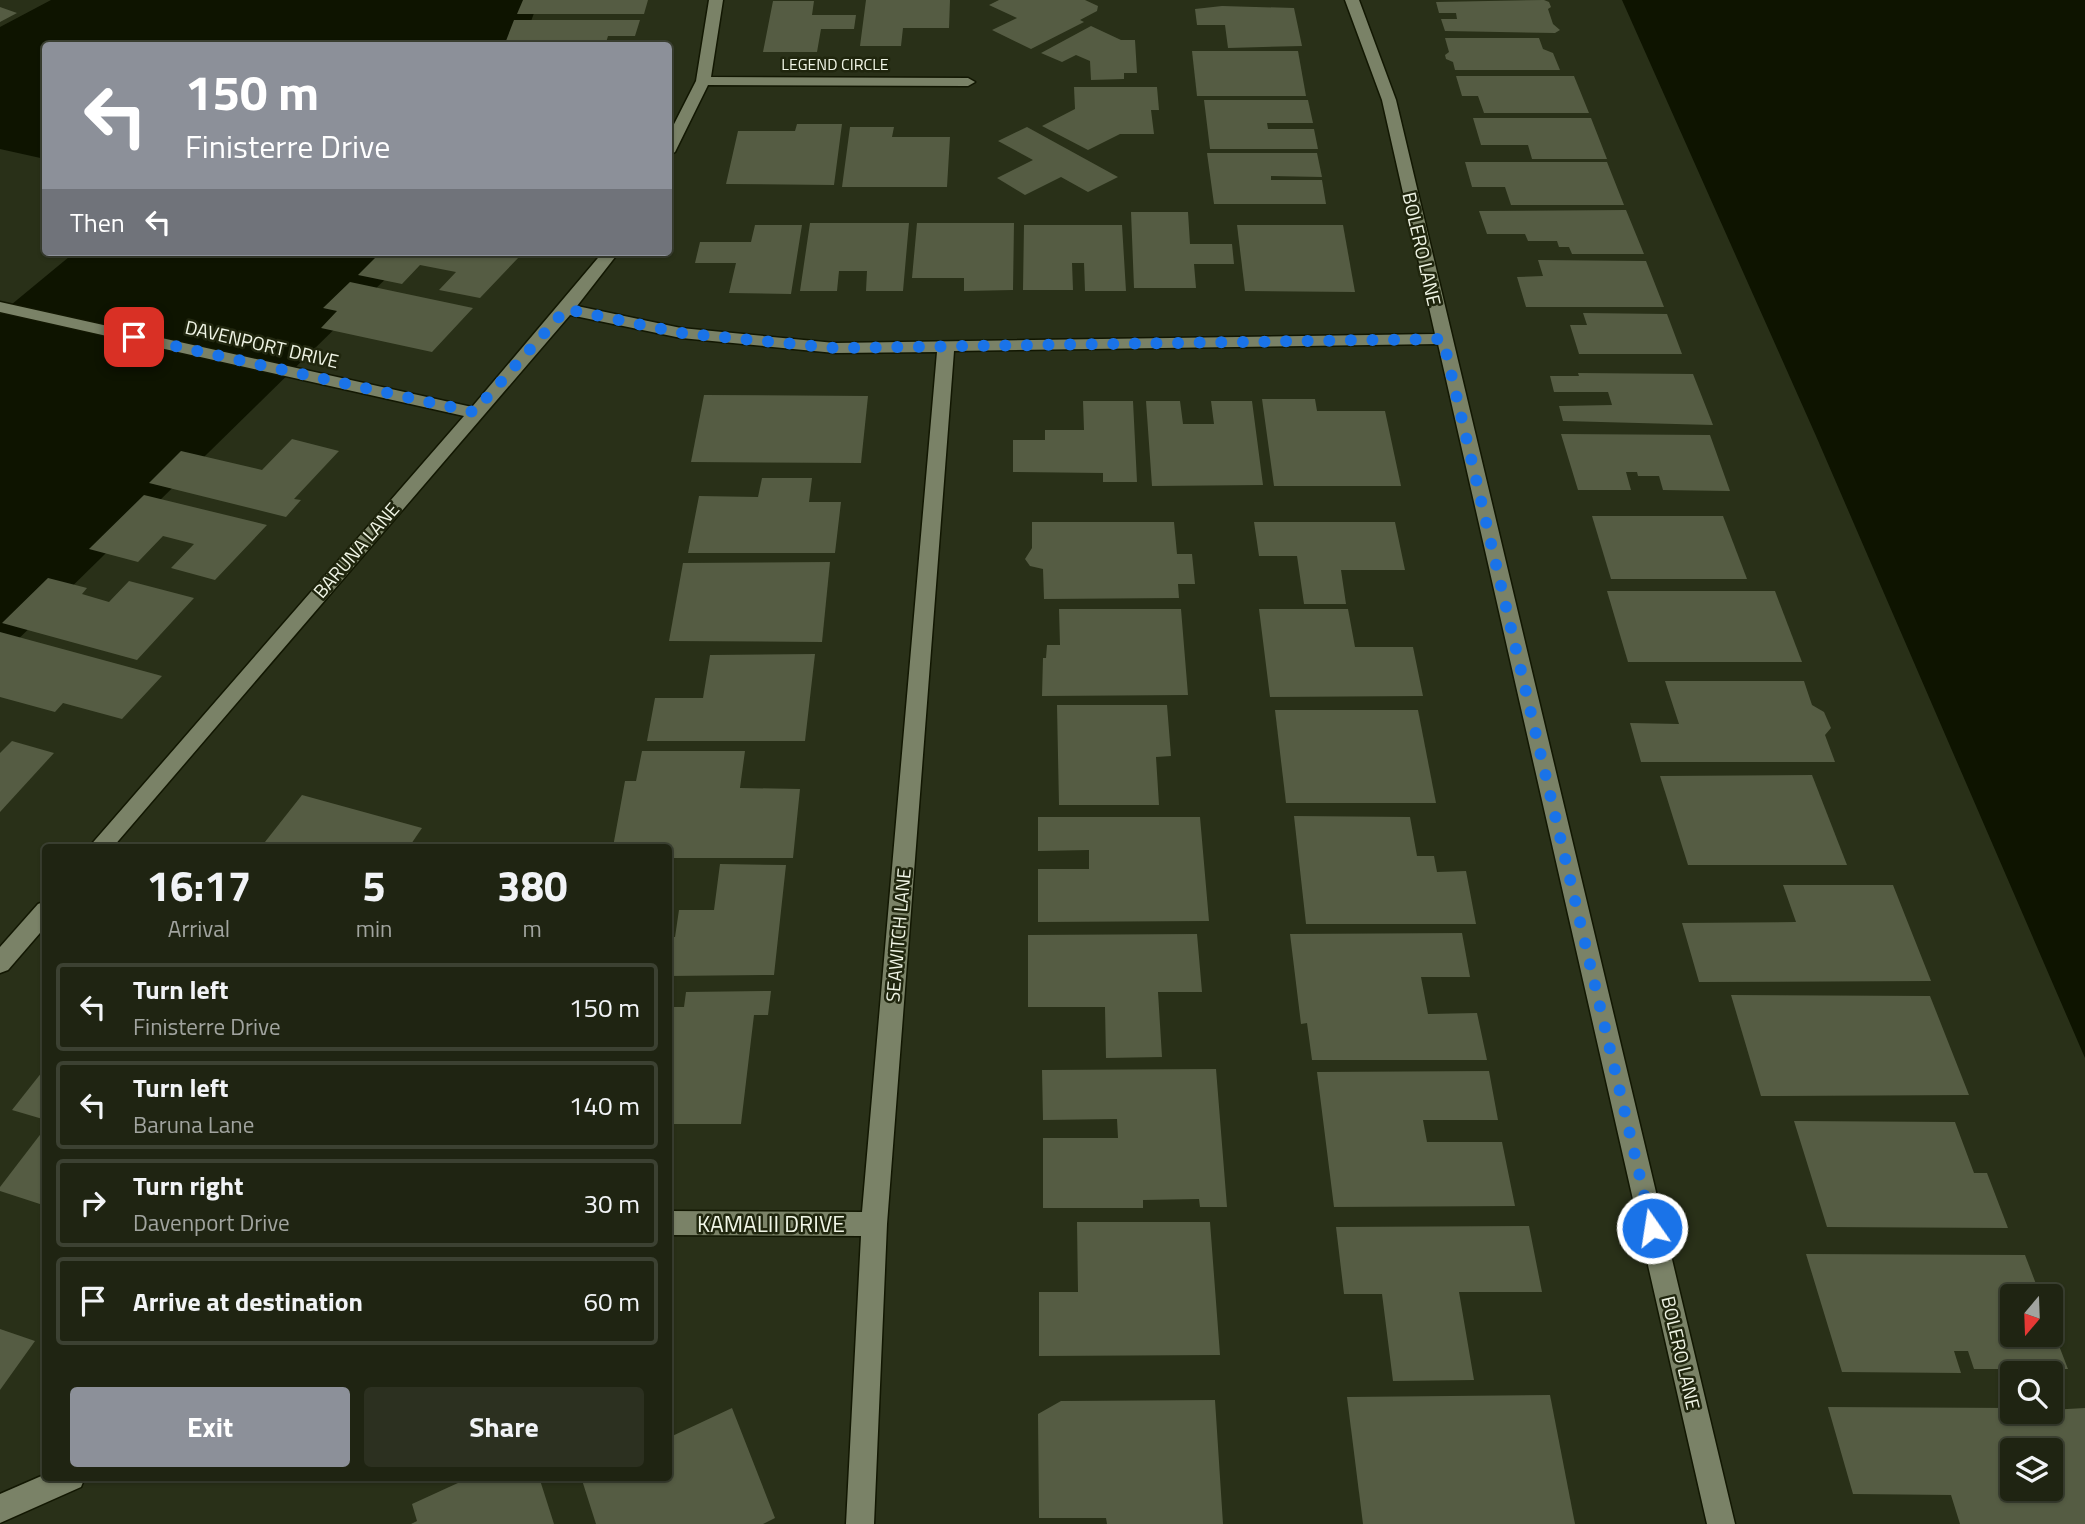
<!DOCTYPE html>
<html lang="en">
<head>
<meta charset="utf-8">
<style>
	:root { --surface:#1f2412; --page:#2c3020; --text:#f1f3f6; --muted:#a1a49f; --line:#3c4132; --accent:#8c9099 }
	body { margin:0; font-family:"Titillium Web",sans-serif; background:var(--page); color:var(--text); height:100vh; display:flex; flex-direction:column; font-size:26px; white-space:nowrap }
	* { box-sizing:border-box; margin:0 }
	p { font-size:23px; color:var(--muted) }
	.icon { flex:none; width:38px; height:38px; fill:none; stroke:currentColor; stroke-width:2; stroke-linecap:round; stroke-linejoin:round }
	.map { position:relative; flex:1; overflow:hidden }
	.drawer { position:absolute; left:42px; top:844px; width:630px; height:637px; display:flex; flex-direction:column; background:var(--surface); border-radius:7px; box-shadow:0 2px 5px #0004,0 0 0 2px var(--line) }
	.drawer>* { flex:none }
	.guide { position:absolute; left:42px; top:42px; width:630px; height:214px; border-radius:7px; box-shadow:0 2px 5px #0004,0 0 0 2px var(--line); background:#8c9099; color:#fff; overflow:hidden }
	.needle { width:46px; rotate:199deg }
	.controls { position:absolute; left:2000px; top:1284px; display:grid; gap:14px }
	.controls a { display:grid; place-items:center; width:63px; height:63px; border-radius:7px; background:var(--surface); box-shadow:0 2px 5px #0004,0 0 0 2px var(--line); font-size:35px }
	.pin { position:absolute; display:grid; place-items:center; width:60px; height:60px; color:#fff; margin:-30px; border-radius:14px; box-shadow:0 4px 10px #0006 }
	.me { position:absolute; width:77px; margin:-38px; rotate:347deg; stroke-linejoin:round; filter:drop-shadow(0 0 5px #0008) }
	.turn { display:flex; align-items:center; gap:24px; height:147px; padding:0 28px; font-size:32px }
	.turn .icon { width:91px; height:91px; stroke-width:2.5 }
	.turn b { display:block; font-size:49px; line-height:60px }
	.then { display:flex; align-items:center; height:66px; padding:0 28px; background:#0003; gap:14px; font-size:26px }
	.eta { display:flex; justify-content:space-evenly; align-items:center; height:119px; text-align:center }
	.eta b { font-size:42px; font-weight:700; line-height:49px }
	.button { display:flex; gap:14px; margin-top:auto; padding:14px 28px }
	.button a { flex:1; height:80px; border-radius:7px; background:var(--accent); color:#fff; font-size:28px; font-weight:700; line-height:80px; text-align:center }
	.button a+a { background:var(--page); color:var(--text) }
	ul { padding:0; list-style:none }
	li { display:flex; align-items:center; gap:21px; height:88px; margin:0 14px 10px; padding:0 14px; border:4px solid var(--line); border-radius:7px }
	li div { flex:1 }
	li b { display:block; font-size:26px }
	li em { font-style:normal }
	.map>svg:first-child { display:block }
	.water { fill:#0e1400 }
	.building { fill:#555c43; fill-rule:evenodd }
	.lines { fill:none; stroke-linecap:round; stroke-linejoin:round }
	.minor-casing { stroke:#121702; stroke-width:3 }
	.minor { fill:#7a8267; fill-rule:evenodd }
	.route { stroke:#1a73e8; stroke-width:12; stroke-dasharray:0 21.6 }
	.labels { text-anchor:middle; stroke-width:5; stroke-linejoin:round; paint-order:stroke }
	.far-street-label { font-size:16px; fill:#f0f5e6; stroke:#20260e }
	.street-label { font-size:19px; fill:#f0f5e6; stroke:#20260e }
	.near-street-label { font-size:23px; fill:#f0f5e6; stroke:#20260e }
</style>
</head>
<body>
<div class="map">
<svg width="2085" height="1524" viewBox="0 0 2085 1524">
	<rect width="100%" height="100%" fill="#293018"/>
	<g class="water">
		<path d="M51,0H539L522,45L46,46L45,159L0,149V27Z"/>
		<path d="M1622,0H2085V1058L1816,436Z"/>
		<path d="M75,252H413L0,657V314Z"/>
	</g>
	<g class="building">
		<path d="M523,0H648L644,14H517Z"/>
		<path d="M866,0H950L949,28H903L901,46H860Z"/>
		<path d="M999,0H1085L1098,6L1097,11L1080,20L1084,22L1031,49L992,30L1017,18L989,5Z"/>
		<path d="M1544,0L1549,2L1551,7L1548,9L1553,24L1560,30L1555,33L1445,31L1441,19H1457L1456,13H1439L1436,2Z"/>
		<path d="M773,1H814L812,15H856L854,29H821L817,52H763Z"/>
		<path d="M1222,6L1294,8L1302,46L1228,48L1225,25H1197L1195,9Z"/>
		<path d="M0,7L17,13L0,22Z"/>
		<path d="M514,20H640L635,36H608L605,46H504Z"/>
		<path d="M1091,26L1121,40H1135L1137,73H1124V79L1091,80L1090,61L1076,55L1062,62L1041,53Z"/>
		<path d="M1445,38H1539L1543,49L1553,53L1560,70H1455L1453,62L1446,59L1445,55L1449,52Z"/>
		<path d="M1192,51H1298L1306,96H1197Z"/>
		<path d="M1456,76H1574L1589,113H1484L1478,96H1462Z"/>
		<path d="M1074,87H1157L1159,110H1151L1154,134H1120L1088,150L1042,126L1075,109Z"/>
		<path d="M1204,100H1308L1313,123H1267L1268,129H1314L1318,149H1210Z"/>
		<path d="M1473,118H1591L1607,159H1532L1528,145H1481Z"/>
		<path d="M797,124H842L834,185L726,184L738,131H795Z"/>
		<path d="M850,127H894L892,137H950L947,187H842Z"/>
		<path d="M1027,127L1118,177L1088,192L1061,177L1025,195L997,178L1033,160L998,141Z"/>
		<path d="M1207,153H1317L1322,177L1271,176V180H1322L1326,204H1214Z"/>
		<path d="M1465,162H1607L1624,205H1511L1505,187H1472Z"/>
		<path d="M1626,210L1644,254H1572L1569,247H1559L1557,241H1528L1525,234H1487L1479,211Z"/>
		<path d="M1131,212H1188L1190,244H1232L1234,264H1194L1196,288H1134Z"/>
		<path d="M810,223H909L903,291H866L867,271H839L837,291H800Z"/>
		<path d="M917,223H1014L1013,290L964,291V278H912Z"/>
		<path d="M755,225H802L791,294L729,293L736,263H695L700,242H751Z"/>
		<path d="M1024,225H1122L1126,291H1085L1084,263H1072L1073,290H1023Z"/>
		<path d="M1237,225H1343L1355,292L1245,291Z"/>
		<path d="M381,252H496L519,257L480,298L439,290L456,272L420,265L402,284L358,275Z"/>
		<path d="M1538,260L1646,261L1664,307H1526L1517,277L1543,276Z"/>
		<path d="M350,282L473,308L432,352L321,328L337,311L323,308Z"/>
		<path d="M1583,313L1667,314L1682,354H1579L1570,325H1587Z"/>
		<path d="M1578,373L1693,374L1713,425L1563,421L1559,406L1612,405L1608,392H1554L1550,376H1579Z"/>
		<path d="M704,395L868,396L861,463L691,462Z"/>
		<path d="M1262,399H1315L1317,411H1385L1401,486H1274Z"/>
		<path d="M1083,401H1133L1137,482H1103V473L1013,472V440H1045V430H1084Z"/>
		<path d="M1146,401H1180L1183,424H1214L1211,401H1252L1263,485L1152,486Z"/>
		<path d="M1561,434L1710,435L1730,491L1663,490L1659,476H1638L1637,472H1626L1631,490H1578Z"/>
		<path d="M292,439L339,451L294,499L301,500L286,517L149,483L181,451L262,470Z"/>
		<path d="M762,478H812L809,502H841L835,553H688L699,496L758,497Z"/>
		<path d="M144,495L267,525L215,580L171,568L194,544L163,536L138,562L89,549Z"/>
		<path d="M1592,516H1723L1747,579H1611Z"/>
		<path d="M1032,522H1174L1177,554H1192L1195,584H1178L1179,598L1044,599L1043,569L1030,566L1025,559L1032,548Z"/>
		<path d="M1254,522H1395L1405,570H1341L1346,604H1304L1297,556H1259Z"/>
		<path d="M830,562L822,642L669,641L683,563Z"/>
		<path d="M48,578L87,588L82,594L109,602L129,581L194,598L137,660L2,623Z"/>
		<path d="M1607,591H1775L1802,662H1628Z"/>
		<path d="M1059,609H1181L1188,695L1042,696L1043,658H1046L1047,645H1060Z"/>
		<path d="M1259,609H1348L1355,647H1413L1423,696L1270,697Z"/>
		<path d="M0,632L162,676L122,719L63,703L55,712L0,697Z"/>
		<path d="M815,654L805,741H647L655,698H703L710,655Z"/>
		<path d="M1665,681H1804L1812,705L1824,712L1831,728L1825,735L1835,762H1641L1630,723L1679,724Z"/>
		<path d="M1057,705H1167L1171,756L1156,757L1159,805H1059Z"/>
		<path d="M1275,710H1418L1436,803H1286Z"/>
		<path d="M12,741L54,753L0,812V753Z"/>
		<path d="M642,751H745L740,788L800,789L793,858H668V847H613L625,781H636Z"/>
		<path d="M1812,775L1847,865H1688L1660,776Z"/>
		<path d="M302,795L422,828L409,847H261Z"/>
		<path d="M1294,816L1410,817L1417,856H1434L1437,872L1466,871L1476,924H1306Z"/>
		<path d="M1038,817H1200L1209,921L1038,922V869H1089V850L1038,851Z"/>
		<path d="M720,864L786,865L774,975L668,976V937H675L679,910H714Z"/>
		<path d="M1783,885H1893L1931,981L1699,982L1682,923L1796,922Z"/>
		<path d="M1462,933L1470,977H1421L1428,1014L1477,1013L1487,1060H1312L1307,1023L1301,1024L1290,934Z"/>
		<path d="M1197,934L1202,992H1158L1162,1057L1106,1058L1105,1007H1028V935Z"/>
		<path d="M771,991L768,1015H754L741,1124H668V1007H684L686,992Z"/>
		<path d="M1731,995L1930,996L1969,1095L1761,1096Z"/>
		<path d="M46,1067V1120L12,1110Z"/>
		<path d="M1216,1069L1227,1207H1200L1199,1199L1143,1200V1208H1043V1138H1118L1117,1119L1043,1120L1042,1070Z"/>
		<path d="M1489,1071L1498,1120H1423L1427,1142H1502L1515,1206L1334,1207L1317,1072Z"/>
		<path d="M1794,1121L1955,1122L1974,1173H1987L2008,1228L1827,1227Z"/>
		<path d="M46,1127V1206L0,1191V1187Z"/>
		<path d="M1077,1222H1210L1220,1355L1039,1356V1292H1078Z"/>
		<path d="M1529,1226L1542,1292H1459L1474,1380L1393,1381L1382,1294H1344L1336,1227Z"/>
		<path d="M1806,1254L2025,1255L2041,1297H2012V1335H2051V1325L2068,1369H1974L1968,1351H1954L1961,1373L1842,1372Z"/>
		<path d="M0,1329L35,1341L0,1390Z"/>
		<path d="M1550,1395L1575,1524H1363L1347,1397Z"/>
		<path d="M1215,1400L1223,1524H1107L1106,1518H1039L1038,1414L1061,1401Z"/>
		<path d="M1828,1407L2012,1408V1412L2085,1408V1524H1960L1951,1495L1853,1494ZM2012,1451H2051V1489H2012Z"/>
		<path d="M732,1408L775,1518L763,1524H596L581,1477H668V1438Z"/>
		<path d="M471,1477H539L554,1524H411L417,1521L412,1504Z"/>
	</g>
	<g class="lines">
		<g class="minor-casing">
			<g id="minor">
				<path d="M709,0H723L711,77L968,78L975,82L968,86L708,85L675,152L668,156V136L696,81Z"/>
				<path d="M1345,0H1359L1396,100L1735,1524H1707L1438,344L954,351L887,1224L874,1524H846L861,1236L668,1235V1211L862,1212L937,352L835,353L681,338L570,315L113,847H89L464,416L0,312V302L472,407L603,252H619L577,306L681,328L835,343L1435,334L1382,100Z"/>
				<path d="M46,901V926L8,970L0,973V947L38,904Z"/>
				<path d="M46,1474V1477H85L81,1487L0,1523V1494Z"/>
			</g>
		</g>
		<use href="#minor" class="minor"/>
	</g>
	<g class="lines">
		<path class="route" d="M134,337L474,412L566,309L681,333L835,348L1443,339L1652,1228"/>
	</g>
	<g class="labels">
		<g class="far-street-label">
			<text x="835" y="70">LEGEND CIRCLE</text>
		</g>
		<g class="street-label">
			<text transform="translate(1422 249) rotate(77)" y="7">BOLERO LANE</text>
			<text transform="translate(262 344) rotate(13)" y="7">DAVENPORT DRIVE</text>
			<text transform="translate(356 550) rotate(-49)" y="7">BARUNA LANE</text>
			<text transform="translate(898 935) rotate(-85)" y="7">SEAWITCH LANE</text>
			<text transform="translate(1681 1353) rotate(77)" y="7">BOLERO LANE</text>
		</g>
		<g class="near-street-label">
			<text x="771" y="1232">KAMALII DRIVE</text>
		</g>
	</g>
</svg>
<div class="controls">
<a><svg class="needle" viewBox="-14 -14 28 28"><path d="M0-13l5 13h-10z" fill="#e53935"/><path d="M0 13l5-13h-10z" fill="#a1a49f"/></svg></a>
<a><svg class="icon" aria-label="search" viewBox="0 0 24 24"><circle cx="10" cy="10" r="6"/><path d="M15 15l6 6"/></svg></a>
<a><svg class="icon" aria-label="layers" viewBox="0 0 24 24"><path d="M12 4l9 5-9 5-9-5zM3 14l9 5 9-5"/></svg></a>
</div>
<div class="pin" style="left:134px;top:337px;background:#d93025"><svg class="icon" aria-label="arrive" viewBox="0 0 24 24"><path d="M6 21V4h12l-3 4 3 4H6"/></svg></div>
<svg class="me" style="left:1652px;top:1228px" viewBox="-20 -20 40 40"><circle r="17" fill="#1a73e8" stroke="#fff" stroke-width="3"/><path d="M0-11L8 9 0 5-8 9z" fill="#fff"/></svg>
<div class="guide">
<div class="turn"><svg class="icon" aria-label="left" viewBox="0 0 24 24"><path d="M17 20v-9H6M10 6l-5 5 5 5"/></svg><div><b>150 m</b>Finisterre Drive</div></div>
<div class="then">Then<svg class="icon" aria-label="left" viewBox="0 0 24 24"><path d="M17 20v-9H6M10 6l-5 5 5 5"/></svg></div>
</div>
<section class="drawer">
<div class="eta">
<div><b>16:17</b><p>Arrival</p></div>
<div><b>5</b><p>min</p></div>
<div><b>380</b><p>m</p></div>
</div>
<ul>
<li><svg class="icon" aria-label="left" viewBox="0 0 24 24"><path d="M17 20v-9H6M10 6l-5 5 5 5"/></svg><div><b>Turn left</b><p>Finisterre Drive</p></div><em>150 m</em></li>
<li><svg class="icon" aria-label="left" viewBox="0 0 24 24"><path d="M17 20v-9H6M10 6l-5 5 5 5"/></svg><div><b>Turn left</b><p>Baruna Lane</p></div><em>140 m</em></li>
<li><svg class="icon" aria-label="right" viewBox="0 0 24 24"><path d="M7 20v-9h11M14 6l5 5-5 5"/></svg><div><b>Turn right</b><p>Davenport Drive</p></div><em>30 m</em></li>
<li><svg class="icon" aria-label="arrive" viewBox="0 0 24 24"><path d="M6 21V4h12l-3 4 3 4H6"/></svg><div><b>Arrive at destination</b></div><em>60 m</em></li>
</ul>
<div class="button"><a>Exit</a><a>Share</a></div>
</section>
</div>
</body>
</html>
